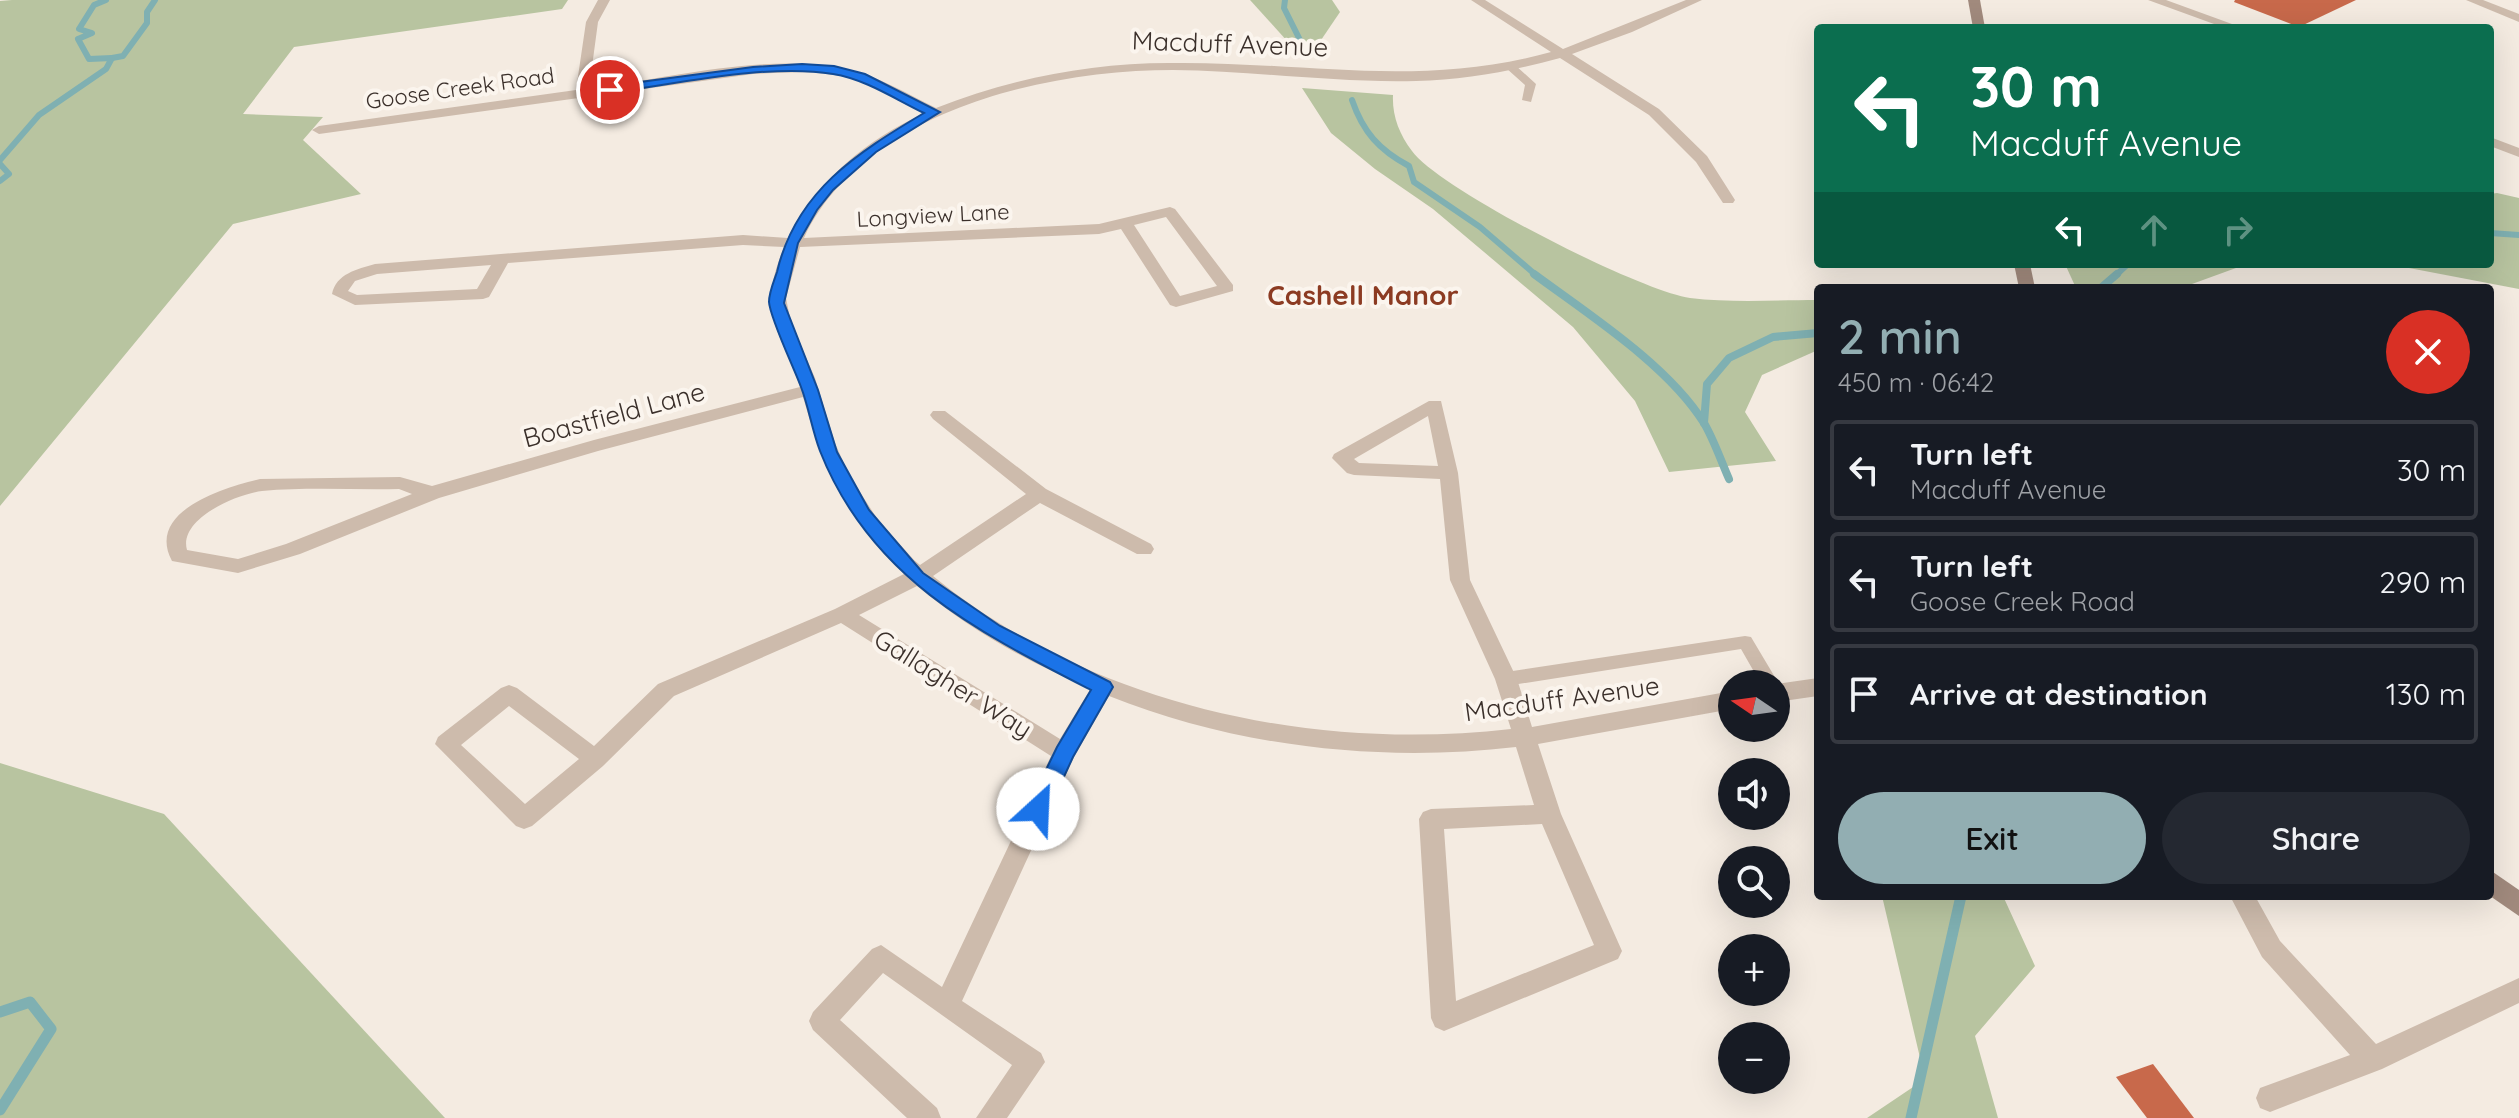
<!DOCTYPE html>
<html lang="en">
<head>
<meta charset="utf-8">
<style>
	:root { --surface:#171b24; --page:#242831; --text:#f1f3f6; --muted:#9ea1a6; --line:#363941; --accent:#92aeb2 }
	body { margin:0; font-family:Quicksand,sans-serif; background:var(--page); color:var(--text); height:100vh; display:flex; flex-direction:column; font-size:30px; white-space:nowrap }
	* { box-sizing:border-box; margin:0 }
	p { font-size:26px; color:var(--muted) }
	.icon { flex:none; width:44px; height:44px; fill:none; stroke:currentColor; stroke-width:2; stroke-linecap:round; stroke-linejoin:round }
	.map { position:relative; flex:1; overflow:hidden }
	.panel { position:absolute; left:1814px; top:284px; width:680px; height:616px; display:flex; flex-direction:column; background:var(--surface); border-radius:8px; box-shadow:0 8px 32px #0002 }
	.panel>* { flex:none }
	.banner { position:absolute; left:1814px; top:24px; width:680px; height:244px; border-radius:8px; box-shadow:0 8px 32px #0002; background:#0b6e4f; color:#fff; overflow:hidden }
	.needle { width:52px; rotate:283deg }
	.fabs { position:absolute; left:1718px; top:670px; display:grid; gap:16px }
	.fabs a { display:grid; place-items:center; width:72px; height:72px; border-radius:50%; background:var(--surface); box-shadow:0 8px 32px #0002; font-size:40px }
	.pin { position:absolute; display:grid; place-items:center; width:68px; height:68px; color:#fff; margin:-34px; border:4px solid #fff; border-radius:50%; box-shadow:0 2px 8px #0007 }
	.me { position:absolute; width:88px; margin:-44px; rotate:25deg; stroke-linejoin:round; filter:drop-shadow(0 0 6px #0008) }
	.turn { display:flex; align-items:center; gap:28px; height:168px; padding:0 24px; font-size:36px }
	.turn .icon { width:104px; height:104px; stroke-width:2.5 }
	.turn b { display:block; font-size:56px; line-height:68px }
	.lanes { display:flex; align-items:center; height:76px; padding:0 24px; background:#0003; justify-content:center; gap:40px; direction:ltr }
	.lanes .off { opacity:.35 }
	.round { display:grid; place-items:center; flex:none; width:84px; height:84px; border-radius:42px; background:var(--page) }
	.head { display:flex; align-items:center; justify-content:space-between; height:136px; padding:0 24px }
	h1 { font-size:48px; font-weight:600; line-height:60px; color:var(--accent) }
	.primary-button { display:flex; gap:16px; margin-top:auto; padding:16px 24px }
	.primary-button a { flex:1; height:92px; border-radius:48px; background:var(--accent); color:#111; font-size:32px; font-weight:600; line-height:92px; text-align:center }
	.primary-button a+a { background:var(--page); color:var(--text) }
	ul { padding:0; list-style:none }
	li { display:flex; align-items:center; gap:24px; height:100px; margin:0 16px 12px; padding:0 8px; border:4px solid var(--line); border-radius:8px }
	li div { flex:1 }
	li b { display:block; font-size:30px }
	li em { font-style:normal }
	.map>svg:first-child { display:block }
	.green { fill:#b8c4a0 }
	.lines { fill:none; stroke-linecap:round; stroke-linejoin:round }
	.stream-far2 { stroke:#7fb0b2; stroke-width:6 }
	.stream-far1 { stroke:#7fb0b2; stroke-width:8 }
	.stream { stroke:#7fb0b2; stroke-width:11 }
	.building { fill:#c8694b }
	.lane { fill:#cdbbac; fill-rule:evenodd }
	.street { fill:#cdbbac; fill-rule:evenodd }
	.secondary { fill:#a18a7d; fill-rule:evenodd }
	.route { fill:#1a73e8; stroke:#114b97; stroke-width:2 }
	.labels { text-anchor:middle; stroke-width:8; stroke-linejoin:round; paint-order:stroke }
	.far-street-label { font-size:22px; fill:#3b302b; stroke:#fbf5ee }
	.street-label { font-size:26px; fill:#3b302b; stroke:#fbf5ee }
	.neighbourhood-label { font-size:28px; font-weight:bold; fill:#8c3b22; stroke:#fbf5ee }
</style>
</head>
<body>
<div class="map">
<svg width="2519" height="1118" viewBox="0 0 2519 1118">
	<rect width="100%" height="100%" fill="#f4ebe1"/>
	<g class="green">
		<path d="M12,0H568L562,9L294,47L243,114L323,117L303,140L361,194L233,224L0,506V1Z"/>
		<path d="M1250,0H1332L1340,12L1317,46L1288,42Z"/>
		<path d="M1302,88L1393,95C1392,115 1399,134 1412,151C1440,190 1640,291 1690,298C1731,303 1777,300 1818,300V350L1762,375L1745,412L1776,461L1669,472L1635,401L1573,327L1433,209L1375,169L1331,133Z"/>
		<path d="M2497,193L2519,198V289L2388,264H2490V194Z"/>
		<path d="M2065,264H2247L2181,288H2076Z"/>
		<path d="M0,763L164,814L445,1118H0Z"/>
		<path d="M1882,896H2003L2035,966L1975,1036L1998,1118H1867L1925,1079Z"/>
	</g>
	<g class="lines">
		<g class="stream-far2">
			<path d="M1285,0L1284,8L1304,48"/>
			<path d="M112,58L123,56L147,23V12L155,0"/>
			<path d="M1352,100C1363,132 1379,150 1409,166L1414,182L1480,227L1537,276"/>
			<path d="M0,160L39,115L106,69L112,58L89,59L78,39L92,33L79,29L94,5L106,0"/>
			<path d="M0,164L9,174L0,181"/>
			<path d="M2490,233L2519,235"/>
			<path d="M2115,276L2128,264"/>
		</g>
		<g class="stream-far1">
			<path d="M1534,274C1588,314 1668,365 1704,423C1714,440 1721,461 1729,479"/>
			<path d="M2102,287L2117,274"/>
			<path d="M1704,423L1707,384L1729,358L1773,337L1818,333"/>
		</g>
		<g class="stream">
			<path d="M0,1012L30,1002L51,1029L0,1110"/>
			<path d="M1911,1118L1961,896"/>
		</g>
	</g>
	<g class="building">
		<path d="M2235,0H2356L2299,27L2234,2Z"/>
		<path d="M2153,1064L2194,1118H2147L2116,1077Z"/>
	</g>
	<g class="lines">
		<g class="lane">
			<path d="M1506,64H1514L1536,84L1531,102L1522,100L1525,85L1506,68Z"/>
			<path d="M1745,636L1751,637L1776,679L1779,684L1776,689V684H1761L1741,649L1506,686L1500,684L1497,679L1500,674L1506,672Z"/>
		</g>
		<g class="street">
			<path d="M598,0H610L598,22L589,89C666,78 771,52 846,69C879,76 907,94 936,108C1010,79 1089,63 1169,63C1302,61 1417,89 1551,52L1471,0H1485L1563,49L1686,0H1702L1632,32L1572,54L1659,109L1707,156L1735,200L1733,203H1723L1696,162L1649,115L1560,58C1512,71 1465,80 1416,81C1335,83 1254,71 1173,70C1045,70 864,111 804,238L1099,224L1170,207L1175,209L1233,285V291L1176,307L1170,305L1121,229L1099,234L800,247L786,298L791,323L815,378L835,443L849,475L878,520L914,560L920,565L1026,494L933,419L930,415L933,411H945L1046,489L1151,544L1154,549L1151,554H1137L1040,503L933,576C1091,705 1311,752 1511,729L1495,679L1450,580L1440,479L1354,475L1347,473L1332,458L1334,454L1429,401H1441L1458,473L1470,580L1517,679L1532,727L1732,691V709L1538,744L1561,814L1622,951L1618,959L1444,1031L1435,1027L1431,1018L1419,819L1423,812L1431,809L1534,805L1516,747C1380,763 1237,747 1109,696L1074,757L962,1001L1041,1053L1045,1062L1007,1118H976L1012,1065L883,973L840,1020L937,1108L941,1118H907L813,1030L809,1021L813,1012L872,949L881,945L942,987L1051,756L841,623L674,696L603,766L532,826L524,829L516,826L435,744L438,737L501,688L509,685L517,688L594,746L658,684L835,609L904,574C852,527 822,465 803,397L598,451L439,498L300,554L238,573L172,561C145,511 225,487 260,479L400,477L432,486L594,440L800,387C779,325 756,316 784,247L743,245L508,263L489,297L483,299L355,305L332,294C336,274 357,269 375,264L743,235L788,238C816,181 867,139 925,113C904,103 885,91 864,83C828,69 790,72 753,74L319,134L312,130L319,126L576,90L586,22ZM1166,217L1217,286L1180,296L1134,225ZM491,265L477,289L357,295L348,291L355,281L377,274ZM1428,416L1438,466L1359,463L1354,459ZM399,489L412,494L286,544L238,559L187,550C178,519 237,494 262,491C307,487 354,490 399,489ZM917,586C969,629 1028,663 1091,688L1060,739L859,615ZM509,706L579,759L525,804L461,745ZM1542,824L1594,945L1456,1001L1444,829Z"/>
			<path d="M2148,0H2166L2243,28H2225Z"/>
			<path d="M2466,0H2483L2519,14V22Z"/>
			<path d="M2490,137L2519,148V157L2490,146Z"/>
			<path d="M1818,678V696L1776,702V684Z"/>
			<path d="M2230,896H2255L2280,941L2376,1044L2519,978V1003L2382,1069L2270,1112L2260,1108L2256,1098L2260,1088L2350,1055L2262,957Z"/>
		</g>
		<g class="secondary">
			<path d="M1968,0H1980L1985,28H1973Z"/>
			<path d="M2014,264H2030L2035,288H2019Z"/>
			<path d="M2490,870L2519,890V916L2490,896Z"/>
		</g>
	</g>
	<path class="route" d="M802,64L834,66L865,74L940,112L876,152L833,190L817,210L798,243L784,303L818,390L837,452L869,510L923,573L1000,626L1110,682L1113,687L1073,757L1046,816L1038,818L1031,816L1027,809L1057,747L1091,690C978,632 870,578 820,451C812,430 809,408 801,387C794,368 770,318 769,302C769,292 774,281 777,272C796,191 857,153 924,113C895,99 865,79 833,74C768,63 677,84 610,93L604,90L610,86L753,67Z"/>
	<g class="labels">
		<g class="far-street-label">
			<text transform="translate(460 88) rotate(-8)" y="8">Goose Creek Road</text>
			<text transform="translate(933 215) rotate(-3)" y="8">Longview Lane</text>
		</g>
		<g class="street-label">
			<text transform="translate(1230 44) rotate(2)" y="9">Macduff Avenue</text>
			<text transform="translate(614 415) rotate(-15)" y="9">Boastfield Lane</text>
			<text transform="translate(953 684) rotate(32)" y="9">Gallagher Way</text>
			<text transform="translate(1562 699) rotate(-8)" y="9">Macduff Avenue</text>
		</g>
		<g class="neighbourhood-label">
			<text x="1363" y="305">Cashell Manor</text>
		</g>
	</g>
</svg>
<div class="fabs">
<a><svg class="needle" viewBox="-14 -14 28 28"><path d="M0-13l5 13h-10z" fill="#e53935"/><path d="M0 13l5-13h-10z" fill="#9ea1a6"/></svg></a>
<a><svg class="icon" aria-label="sound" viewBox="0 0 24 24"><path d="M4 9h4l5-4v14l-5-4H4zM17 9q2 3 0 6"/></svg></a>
<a><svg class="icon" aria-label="search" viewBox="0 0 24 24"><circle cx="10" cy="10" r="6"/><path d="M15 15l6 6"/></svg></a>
<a>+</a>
<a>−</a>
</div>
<div class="pin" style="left:610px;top:90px;background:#d93025"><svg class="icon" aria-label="arrive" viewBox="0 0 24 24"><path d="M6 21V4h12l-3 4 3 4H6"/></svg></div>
<svg class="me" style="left:1038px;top:809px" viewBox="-20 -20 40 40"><circle r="19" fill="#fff"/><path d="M0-13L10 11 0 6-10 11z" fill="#1a73e8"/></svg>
<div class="banner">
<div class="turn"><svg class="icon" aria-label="left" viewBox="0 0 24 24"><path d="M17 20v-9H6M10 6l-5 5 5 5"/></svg><div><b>30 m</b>Macduff Avenue</div></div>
<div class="lanes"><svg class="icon" aria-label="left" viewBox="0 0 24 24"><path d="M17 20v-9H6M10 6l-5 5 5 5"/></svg><svg class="icon off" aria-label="ahead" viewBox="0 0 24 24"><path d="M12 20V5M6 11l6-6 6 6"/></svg><svg class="icon off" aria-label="right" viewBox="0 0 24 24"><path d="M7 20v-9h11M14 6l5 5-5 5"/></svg></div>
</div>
<section class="panel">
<div class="head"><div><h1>2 min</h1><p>450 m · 06:42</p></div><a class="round" style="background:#d93025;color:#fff"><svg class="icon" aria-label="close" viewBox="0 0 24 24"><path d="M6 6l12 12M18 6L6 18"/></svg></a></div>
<ul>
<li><svg class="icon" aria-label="left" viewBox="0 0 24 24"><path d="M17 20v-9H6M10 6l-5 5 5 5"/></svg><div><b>Turn left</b><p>Macduff Avenue</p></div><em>30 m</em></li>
<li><svg class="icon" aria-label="left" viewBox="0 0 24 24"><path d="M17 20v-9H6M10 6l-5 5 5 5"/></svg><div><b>Turn left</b><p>Goose Creek Road</p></div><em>290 m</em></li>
<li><svg class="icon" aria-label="arrive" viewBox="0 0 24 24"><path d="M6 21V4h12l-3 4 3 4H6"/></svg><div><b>Arrive at destination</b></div><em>130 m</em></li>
</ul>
<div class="primary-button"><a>Exit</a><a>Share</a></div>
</section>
</div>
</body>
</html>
